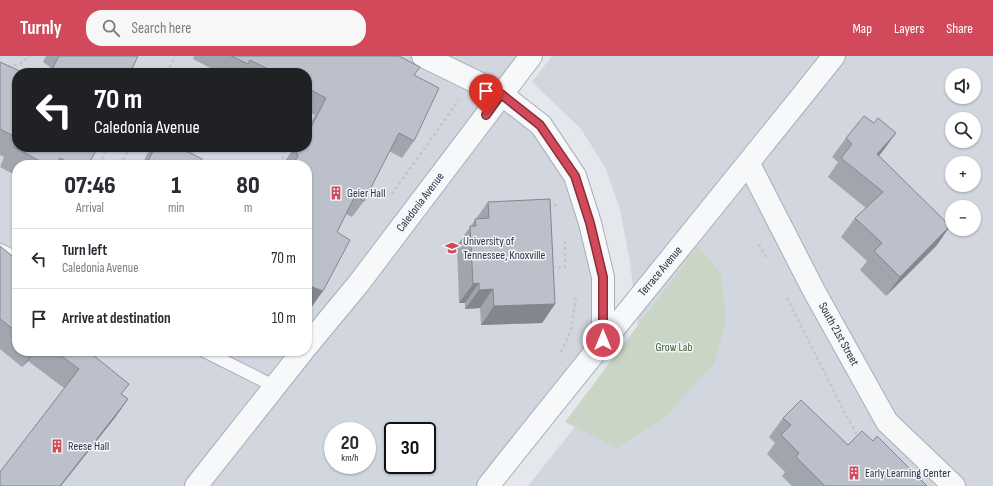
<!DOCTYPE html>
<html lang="en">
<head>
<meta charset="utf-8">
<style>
	:root { --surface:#fff; --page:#f7f7f7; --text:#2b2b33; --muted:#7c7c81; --line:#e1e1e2; --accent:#d1495b }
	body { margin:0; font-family:"Sofia Sans Condensed",sans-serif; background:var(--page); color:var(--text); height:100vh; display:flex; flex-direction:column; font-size:15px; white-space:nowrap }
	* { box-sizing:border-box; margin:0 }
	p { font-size:13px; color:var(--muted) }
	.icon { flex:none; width:22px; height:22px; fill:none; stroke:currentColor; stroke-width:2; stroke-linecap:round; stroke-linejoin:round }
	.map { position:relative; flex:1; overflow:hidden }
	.panel { position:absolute; left:12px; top:104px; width:300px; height:196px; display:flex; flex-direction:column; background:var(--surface); border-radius:16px; box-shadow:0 1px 3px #0004 }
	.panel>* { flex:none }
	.hud { position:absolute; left:12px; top:12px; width:300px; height:84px; border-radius:16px; box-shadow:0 1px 3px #0004; background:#202124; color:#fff; overflow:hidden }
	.tools { position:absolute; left:945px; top:12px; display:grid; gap:8px }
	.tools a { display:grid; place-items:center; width:36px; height:36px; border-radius:50%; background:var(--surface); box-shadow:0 1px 3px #0004; font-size:20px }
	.speed { position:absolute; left:324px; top:366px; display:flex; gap:8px; font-size:20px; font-weight:700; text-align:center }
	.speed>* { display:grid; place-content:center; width:52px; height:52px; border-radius:50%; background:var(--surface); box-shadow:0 1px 3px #0004; line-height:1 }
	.speed small { font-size:10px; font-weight:400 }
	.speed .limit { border:2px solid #111; border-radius:6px; background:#fff; color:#111 }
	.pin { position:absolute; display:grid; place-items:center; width:34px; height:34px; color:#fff; margin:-41px -17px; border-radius:50% 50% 50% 0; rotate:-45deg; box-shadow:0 0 4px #0007 }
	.pin .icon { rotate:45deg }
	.me { position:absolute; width:44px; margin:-22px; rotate:0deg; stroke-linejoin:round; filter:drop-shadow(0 0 3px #0008) }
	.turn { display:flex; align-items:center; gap:14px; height:84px; padding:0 16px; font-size:18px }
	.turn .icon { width:52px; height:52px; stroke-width:2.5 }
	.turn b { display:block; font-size:28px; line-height:34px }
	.eta { display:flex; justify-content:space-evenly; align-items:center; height:68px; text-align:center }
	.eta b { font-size:24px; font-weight:800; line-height:28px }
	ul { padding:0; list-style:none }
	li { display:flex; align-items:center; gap:12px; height:60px; padding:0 16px; border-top:1px solid var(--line) }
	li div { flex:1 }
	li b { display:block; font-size:15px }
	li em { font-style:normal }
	header { display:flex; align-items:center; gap:24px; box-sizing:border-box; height:56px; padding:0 20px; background:var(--accent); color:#fff }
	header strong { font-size:19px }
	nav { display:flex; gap:22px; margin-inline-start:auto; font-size:14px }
	.search { width:280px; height:36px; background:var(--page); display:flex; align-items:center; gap:10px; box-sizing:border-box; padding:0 14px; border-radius:16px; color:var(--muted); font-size:15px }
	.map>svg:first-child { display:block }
	.built { fill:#d2d6de; fill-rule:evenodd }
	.green { fill:#c9d6c5 }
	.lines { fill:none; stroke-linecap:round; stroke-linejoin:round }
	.lane-casing { stroke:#a9aeb7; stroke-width:14 }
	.street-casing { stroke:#a9aeb7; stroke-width:24 }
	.path { stroke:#c2c5cb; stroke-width:2.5; stroke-dasharray:3 3; stroke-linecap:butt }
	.lane { stroke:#f7f8fa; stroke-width:12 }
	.street { stroke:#f7f8fa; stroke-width:22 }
	.wall { fill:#a1a5ae }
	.shaded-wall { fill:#83868d }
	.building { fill:#bbc0ca; stroke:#83868d }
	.route-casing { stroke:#882f3b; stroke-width:10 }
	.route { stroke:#d1495b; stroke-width:7 }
	.labels { text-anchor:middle; stroke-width:3; stroke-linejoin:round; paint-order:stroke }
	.poi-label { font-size:12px; fill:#2b3445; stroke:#f4f6f9; text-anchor:start }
	.street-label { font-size:12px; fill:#2b3445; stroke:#f4f6f9 }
	.park-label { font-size:12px; fill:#3f6138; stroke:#f4f6f9 }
</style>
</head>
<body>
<header>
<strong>Turnly</strong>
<div class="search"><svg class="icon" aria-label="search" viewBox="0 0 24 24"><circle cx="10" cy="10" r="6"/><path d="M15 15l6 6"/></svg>Search here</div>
<nav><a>Map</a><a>Layers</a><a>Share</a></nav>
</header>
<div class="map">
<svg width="993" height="430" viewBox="0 0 993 430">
	<rect width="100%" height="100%" fill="#e4e7ec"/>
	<g class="built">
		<path d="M0,0H531L501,38L575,120L603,284L488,430H0ZM17,17H307V91H17ZM17,109H307V295H17ZM333,375H367V409H333ZM393,375H427V409H393Z"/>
		<path d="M552,0H993V430H528L640,289L630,206L620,153L605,111L581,73L532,26ZM952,19H974V41H952ZM952,63H974V85H952ZM952,107H974V129H952ZM952,151H974V173H952Z"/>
	</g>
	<path class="green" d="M698,190L721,218L726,265L714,308L664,362L617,392L565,366Z"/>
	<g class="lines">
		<g class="lane-casing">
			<g id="lane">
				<path d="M0,194L17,202"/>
				<path d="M204,295L274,330"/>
			</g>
		</g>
		<g class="street-casing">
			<g id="street">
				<path d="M423,0L501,38L541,69L575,120L590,167L603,221V284"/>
				<path d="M749,108L814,235L887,366L954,430"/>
				<path d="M307,290L359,227L531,0"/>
				<path d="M196,430L303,295"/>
				<path d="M488,430C602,286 719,144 834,0"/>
			</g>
		</g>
		<g class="path">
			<path d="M8,11L20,8L30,0"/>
			<path d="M167,17L175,0"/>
			<path d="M188,91L196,101"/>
			<path d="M199,105L206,109"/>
			<path d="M100,109L107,91"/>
			<path d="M120,109L130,91"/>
			<path d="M281,109L285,93L284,91"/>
			<path d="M392,138L459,44"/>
			<path d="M548,151L559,148"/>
			<path d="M759,188L766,201"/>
			<path d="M552,212L565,211V185L567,183"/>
			<path d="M787,242L847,361L859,382"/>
			<path d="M561,296L571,274L576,241"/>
		</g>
		<use href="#lane" class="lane"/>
		<use href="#street" class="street"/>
	</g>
	<g class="wall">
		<path d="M46,0H138L130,17H47L50,11L43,6Z"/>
		<path d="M194,0H399L414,19V85L402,102L389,95L364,145L352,161L346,158L337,176L311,252L307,250V109H282L294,92L307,91V74L315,59L307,55V17H220L193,3Z"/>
		<path d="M0,6L17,17V91L88,109H17V120L0,111L4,101L0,99Z"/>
		<path d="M874,67L896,77L879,100L950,170L937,189L886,240L860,214L867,205L841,181L855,162L866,152L828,121L838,106L832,101L846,82Z"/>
		<path d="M153,91H178L200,109H142L147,98Z"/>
		<path d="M488,146L555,248L542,267L481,269L480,252L465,253V247H459L457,189Z"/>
		<path d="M0,190L17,204V295H88L122,338L128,343L114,363L64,332L28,305L22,311L0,293Z"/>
		<path d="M783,362L848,389L873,385L927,430H792L782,420L785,416L767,398L775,387L769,381Z"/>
	</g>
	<g class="shaded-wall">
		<path d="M896,77L882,96L864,117L877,98Z"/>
		<path d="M950,170L937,189L886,240L900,221Z"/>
		<path d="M479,227L465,247H459L473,228Z"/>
		<path d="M310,230L323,235L311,252L307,250V235Z"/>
		<path d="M493,233L480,252L465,253L479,234Z"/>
		<path d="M555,248L542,267L481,269L494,250Z"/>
		<path d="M34,295H35L28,305L22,311Z"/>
		<path d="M128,343L114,363L61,430H60Z"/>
	</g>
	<g class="building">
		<path d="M59,0H138L130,17H50Z"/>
		<path d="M231,0H399L420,11L414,19L439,32L414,85L399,77L364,145L355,140L337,176L350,184L323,235L310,230L307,235V109H292L298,100L294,92L296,91H307V79L326,42L307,32V17H276L250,4L248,8Z"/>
		<path d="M0,6L24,17H17V82L0,73Z"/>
		<path d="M864,60L874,67L878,62L896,77L877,98L950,170L900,221L874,195L882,187L855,162L883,136L841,102L852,88L846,82Z"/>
		<path d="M17,83V91H98L88,109H72L60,102L56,109H47L14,91Z"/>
		<path d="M155,91H178L202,103L200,109H146Z"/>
		<path d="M550,143L555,248L494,250L493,233L479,234V227L473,228L470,170H476L475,163L489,162L488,146Z"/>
		<path d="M0,190L17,204V276L0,263Z"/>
		<path d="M55,295H88L129,328L121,338L128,343L60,430H0V416L79,313Z"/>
		<path d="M801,344L848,389L862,375L873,385L877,380L927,430H825L796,401L799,397L781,379L791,369L783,362Z"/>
	</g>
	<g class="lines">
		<g class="route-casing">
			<path id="route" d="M486,59L501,38L540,69L575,120L590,167L603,221V284"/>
		</g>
		<use href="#route" class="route"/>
	</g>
	<defs>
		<g id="building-bare" transform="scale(1.08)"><path d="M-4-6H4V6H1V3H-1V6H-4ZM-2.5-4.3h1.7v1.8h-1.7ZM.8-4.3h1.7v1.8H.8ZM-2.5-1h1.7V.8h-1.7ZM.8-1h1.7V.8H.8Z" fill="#d1495b" stroke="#f4f6f9" stroke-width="2.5" paint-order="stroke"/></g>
		<g id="university-bare" transform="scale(1.08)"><path d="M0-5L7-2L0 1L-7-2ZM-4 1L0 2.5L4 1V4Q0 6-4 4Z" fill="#d1495b" stroke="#f4f6f9" stroke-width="2.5" paint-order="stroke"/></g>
	</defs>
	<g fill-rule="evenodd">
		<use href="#building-bare" x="336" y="137"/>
		<use href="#university-bare" x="452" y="192"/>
		<use href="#building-bare" x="57" y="390"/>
		<use href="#building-bare" x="854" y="417"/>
	</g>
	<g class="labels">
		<g class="poi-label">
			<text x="347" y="141">Geier Hall</text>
			<text x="463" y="189">University of<tspan x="463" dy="14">Tennessee, Knoxville</tspan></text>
			<text x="68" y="394">Reese Hall</text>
			<text x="865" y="421">Early Learning Center</text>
		</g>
		<g class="street-label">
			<text transform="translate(420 146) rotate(-53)" y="4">Caledonia Avenue</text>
			<text transform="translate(660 215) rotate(-50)" y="4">Terrace Avenue</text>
			<text transform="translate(839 278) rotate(61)" y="4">South 21st Street</text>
		</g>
		<g class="park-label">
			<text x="674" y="295">Grow Lab</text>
		</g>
	</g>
</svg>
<div class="tools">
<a><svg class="icon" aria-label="sound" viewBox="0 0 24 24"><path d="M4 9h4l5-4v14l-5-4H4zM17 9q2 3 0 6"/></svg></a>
<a><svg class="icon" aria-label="search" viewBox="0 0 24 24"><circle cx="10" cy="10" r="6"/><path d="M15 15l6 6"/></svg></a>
<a>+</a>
<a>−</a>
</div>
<div class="speed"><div>20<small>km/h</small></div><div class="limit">30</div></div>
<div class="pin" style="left:486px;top:59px;background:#d93025"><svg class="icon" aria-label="arrive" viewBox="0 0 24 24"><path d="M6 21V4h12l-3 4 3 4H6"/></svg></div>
<svg class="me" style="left:603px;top:284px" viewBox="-20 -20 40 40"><circle r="17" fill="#d1495b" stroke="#fff" stroke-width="3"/><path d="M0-11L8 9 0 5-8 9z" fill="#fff"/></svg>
<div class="hud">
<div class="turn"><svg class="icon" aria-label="left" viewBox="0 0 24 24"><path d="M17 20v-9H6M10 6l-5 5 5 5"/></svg><div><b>70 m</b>Caledonia Avenue</div></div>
</div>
<section class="panel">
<div class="eta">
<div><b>07:46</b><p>Arrival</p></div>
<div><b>1</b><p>min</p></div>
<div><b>80</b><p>m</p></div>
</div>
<ul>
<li><svg class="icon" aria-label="left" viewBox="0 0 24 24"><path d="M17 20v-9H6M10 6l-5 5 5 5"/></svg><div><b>Turn left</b><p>Caledonia Avenue</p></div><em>70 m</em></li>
<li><svg class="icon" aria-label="arrive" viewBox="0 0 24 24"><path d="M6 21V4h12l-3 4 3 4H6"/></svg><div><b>Arrive at destination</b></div><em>10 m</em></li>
</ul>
</section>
</div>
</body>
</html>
